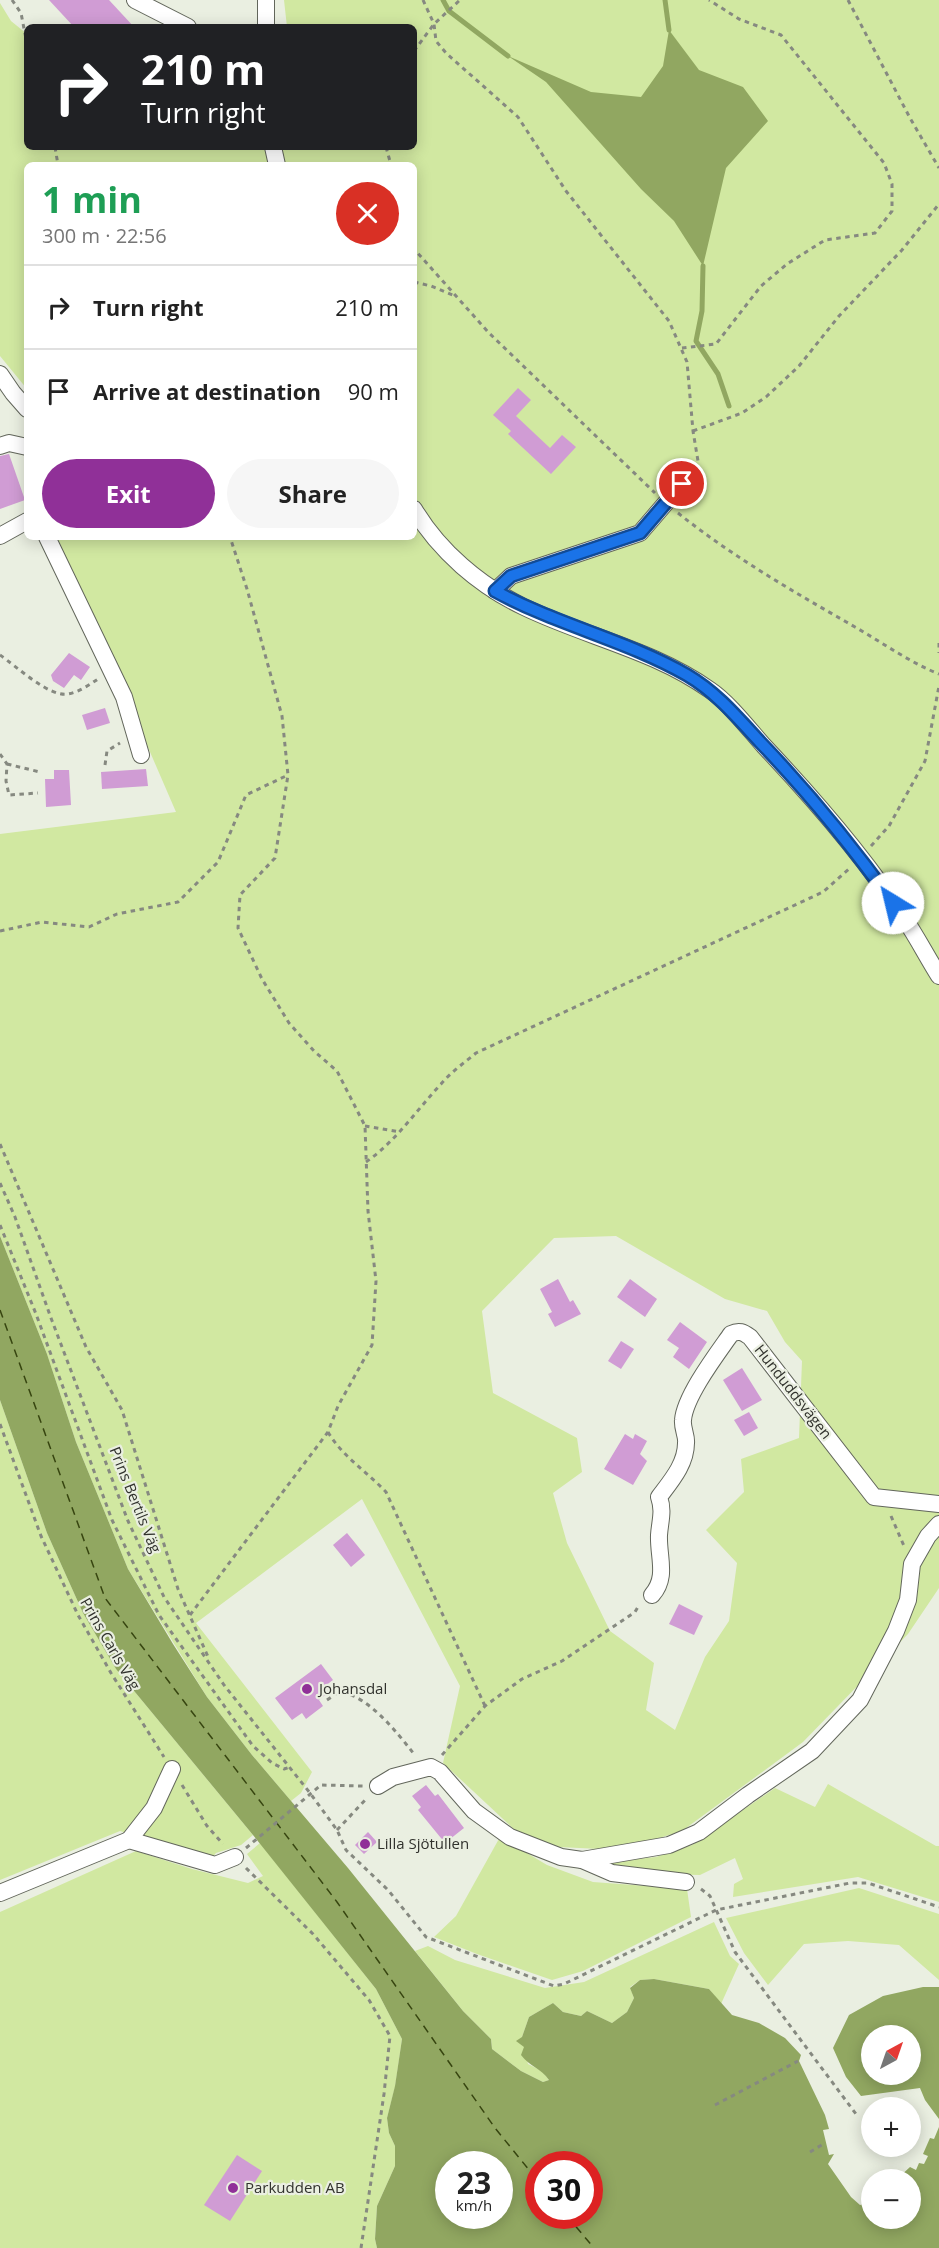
<!DOCTYPE html>
<html lang="en">
<head>
<meta charset="utf-8">
<style>
	:root { --surface:#fff; --page:#f6f6f6; --text:#222; --muted:#767676; --line:#e0e0e0; --accent:#903098 }
	body { margin:0; font-family:"Open Sans",sans-serif; background:var(--page); color:var(--text); height:100vh; display:flex; flex-direction:column; font-size:22px; white-space:nowrap }
	* { box-sizing:border-box; margin:0 }
	p { font-size:20px; color:var(--muted) }
	.icon { flex:none; width:33px; height:33px; fill:none; stroke:currentColor; stroke-width:2; stroke-linecap:round; stroke-linejoin:round }
	.map { position:relative; flex:1; overflow:hidden }
	.side { position:absolute; left:24px; top:162px; width:393px; height:378px; display:flex; flex-direction:column; background:var(--surface); border-radius:9px; box-shadow:0 3px 15px #0003 }
	.side>* { flex:none }
	.hud { position:absolute; left:24px; top:24px; width:393px; height:126px; border-radius:9px; box-shadow:0 3px 15px #0003; background:#202124; color:#fff; overflow:hidden }
	.needle { width:39px; rotate:40deg }
	.buttons { position:absolute; left:861px; top:2025px; display:grid; gap:12px }
	.buttons a { display:grid; place-items:center; width:60px; height:60px; border-radius:50%; background:var(--surface); box-shadow:0 3px 15px #0003; font-size:30px }
	.speed { position:absolute; left:435px; top:2151px; display:flex; gap:12px; font-size:30px; font-weight:700; text-align:center }
	.speed>* { display:grid; place-content:center; width:78px; height:78px; border-radius:50%; background:var(--surface); box-shadow:0 3px 15px #0003; line-height:1 }
	.speed small { font-size:15px; font-weight:400 }
	.speed .limit { border:9px solid #d22; background:#fff; color:#111 }
	.pin { position:absolute; display:grid; place-items:center; width:51px; height:51px; color:#fff; margin:-26px; border:3px solid #fff; border-radius:50%; box-shadow:0 2px 6px #0007 }
	.me { position:absolute; width:66px; margin:-33px; rotate:324deg; stroke-linejoin:round; filter:drop-shadow(0 0 4px #0008) }
	.turn { display:flex; align-items:center; gap:21px; height:126px; padding:0 18px; font-size:27px }
	.turn .icon { width:78px; height:78px; stroke-width:2.5 }
	.turn b { display:block; font-size:42px; line-height:51px }
	.round { display:grid; place-items:center; flex:none; width:63px; height:63px; border-radius:32px; background:var(--page) }
	.headline { display:flex; align-items:center; justify-content:space-between; height:102px; padding:0 18px }
	h1 { font-size:36px; font-weight:700; line-height:45px; color:#1e9e55 }
	.cta { display:flex; gap:12px; margin-top:auto; padding:12px 18px }
	.cta a { flex:1; height:69px; border-radius:36px; background:var(--accent); color:#fff; font-size:24px; font-weight:700; line-height:69px; text-align:center }
	.cta a+a { background:var(--page); color:var(--text) }
	ul { padding:0; list-style:none }
	li { display:flex; align-items:center; gap:18px; height:84px; padding:0 18px; border-top:2px solid var(--line) }
	li div { flex:1 }
	li b { display:block; font-size:22px }
	li em { font-style:normal }
	.map>svg:first-child { display:block }
	.green { fill:#d1e8a1; fill-rule:evenodd }
	.water { fill:#91a761; fill-rule:evenodd }
	.lines { fill:none; stroke-linecap:round; stroke-linejoin:round }
	.stream { stroke:#91a761; stroke-width:5 }
	.ferry { stroke:#374510; stroke-width:1.5; stroke-dasharray:8 6; stroke-linecap:butt }
	.building { fill:#d09cd4 }
	.minor-casing { stroke:#62665b; stroke-width:18 }
	.path { stroke:#868980; stroke-width:3; stroke-dasharray:4.5 4.5; stroke-linecap:butt }
	.minor { stroke:#fff; stroke-width:16 }
	.route-casing { stroke:#114b97; stroke-width:15 }
	.route { stroke:#1a73e8; stroke-width:10 }
	.poi-dot { fill:#903098; stroke:#eaefe1; stroke-width:2 }
	.labels { text-anchor:middle; stroke-width:4.5; stroke-linejoin:round; paint-order:stroke }
	.street-label { font-size:15px; fill:#31322d; stroke:#eaefe1 }
	.poi-label { font-size:15px; fill:#31322d; stroke:#eaefe1; text-anchor:start }
</style>
</head>
<body>
<div class="map">
<svg width="939" height="2248" viewBox="0 0 939 2248">
	<rect width="100%" height="100%" fill="#eaefe1"/>
	<g class="green">
		<path d="M284,0H939V1588L908,1634L803,1742L682,1831L620,1850L559,1847L518,1833L443,1763L460,1686L362,1499L196,1623L312,1772L301,1793L291,1801L252,1755L207,1697L128,1569L76,1442L47,1354L0,1236V834L176,812L57,537H414V165H27V389L0,356V3L11,21L27,34V147H414V27H287ZM616,1236L725,1299L767,1311L785,1342L802,1361L799,1438L741,1459L744,1492L706,1530L737,1563L729,1621L705,1657L675,1730L646,1710L654,1663L610,1631L567,1543L553,1493L582,1472L577,1438L493,1393L482,1311L554,1238Z"/>
		<path d="M0,1400L47,1533L83,1613L116,1669L253,1835L241,1845L216,1853L211,1859L120,1831L0,1880Z"/>
		<path d="M828,1784L936,1846H939V1902L858,1877L733,1897L734,1884L743,1879L735,1858L700,1875L656,1874L614,1869L610,1862L656,1857L692,1845L775,1788L815,1807Z"/>
		<path d="M500,1837L547,1865L593,1882L687,1889L691,1917L583,1971L552,1980L477,1954L434,1937L456,1916Z"/>
		<path d="M260,1843L376,1989L402,2039L395,2087L387,2118L389,2133L395,2146V2166L377,2206L375,2239L377,2248H0V1912L136,1851L192,1869L248,1883L263,1876L247,1854Z"/>
		<path d="M859,1888L939,1914V1980L899,1945L848,1941L804,1944L768,1985L744,1953L726,1918Z"/>
		<path d="M714,1922L730,1956L739,1964L721,2004L709,1989L654,1979L640,1980L630,1987L634,1998L627,2012L612,2023L587,2011L581,2016L563,2012L553,2003L529,2017L522,2037L528,2064L542,2071L549,2080L543,2082L521,2071L492,2049L491,2039L463,2011L415,1951L428,1946L455,1960L545,1988L584,1982Z"/>
	</g>
	<g class="water">
		<path d="M669,30L699,70L743,87L768,121L726,168L703,266L674,221L641,189L546,82L508,56L591,92L641,97L663,66Z"/>
		<path d="M0,1236L47,1354L76,1442L128,1569L173,1644L207,1697L252,1755L348,1868L463,2011L491,2039L492,2049L521,2071L543,2082L549,2080C541,2068 530,2067 521,2055L524,2047L516,2041L522,2037L529,2017L553,2003L563,2012L581,2016L587,2011L612,2023L627,2012L634,1998L630,1988L640,1980L654,1979L709,1989L732,2015L759,2023L785,2038L801,2055L799,2061L825,2115L829,2129L823,2130L829,2155L834,2154L828,2164L851,2197L860,2205L871,2202L872,2218H910V2180L897,2179L910,2167L916,2170L919,2163L924,2164L928,2156L923,2154L930,2138L934,2139L939,2127V2248H377L375,2239L377,2206L395,2166V2146L389,2133L387,2118L395,2086L402,2039L376,1989L253,1835L116,1669L83,1613L47,1533L0,1400ZM448,2164H500V2216H448ZM538,2164H590V2216H538Z"/>
		<path d="M923,1987H939V2119L925,2100L920,2088L861,2096L846,2077L833,2048L849,2015L883,1996ZM872,2036H910V2074H872Z"/>
	</g>
	<g class="lines">
		<g class="stream">
			<path d="M443,0L449,11L508,56"/>
			<path d="M665,0L669,30"/>
			<path d="M703,266L702,311L696,341L718,374L729,406"/>
		</g>
		<g class="ferry">
			<path d="M0,1310L105,1598L337,1902L495,2128L538,2181"/>
			<path d="M567,2216L594,2248"/>
		</g>
	</g>
	<g class="building">
		<path d="M49,0H109L134,27H74Z"/>
		<path d="M518,388L531,400L516,416L550,448L562,435L576,447L551,474L508,434L511,431L493,415Z"/>
		<path d="M9,454L25,500L0,509V456Z"/>
		<path d="M69,653L90,667L81,680L74,675L64,688L53,681L51,675Z"/>
		<path d="M105,708L110,723L87,730L82,715Z"/>
		<path d="M146,769L148,786L102,789L101,772Z"/>
		<path d="M54,770H69L71,805L46,807L45,779H54Z"/>
		<path d="M558,1279L570,1302L573,1300L581,1314L555,1327L548,1314L552,1312L540,1289Z"/>
		<path d="M630,1279L657,1299L645,1317L617,1297Z"/>
		<path d="M680,1322L707,1342L689,1369L673,1357L679,1348L667,1340Z"/>
		<path d="M621,1341L634,1349L621,1369L608,1361Z"/>
		<path d="M742,1368L762,1400L742,1411L723,1380Z"/>
		<path d="M749,1412L758,1428L744,1436L734,1420Z"/>
		<path d="M625,1434L633,1439L635,1434L647,1441L640,1454L647,1461L633,1485L604,1469Z"/>
		<path d="M347,1533L365,1555L351,1567L333,1545Z"/>
		<path d="M679,1604L703,1616L694,1635L669,1624Z"/>
		<path d="M321,1664L333,1680L325,1686L329,1692L319,1700L323,1706L306,1719L302,1713L292,1720L275,1698Z"/>
		<path d="M426,1785L435,1796L438,1794L464,1828L445,1843L418,1810L421,1807L412,1796Z"/>
		<path d="M368,1832L377,1842L364,1854L355,1845Z"/>
		<path d="M237,2155L262,2171L230,2221L204,2205Z"/>
	</g>
	<g class="lines">
		<g class="minor-casing">
			<g id="minor">
				<path d="M135,0L188,27"/>
				<path d="M266,0V27"/>
				<path d="M273,147L277,165"/>
				<path d="M0,374L13,393L27,409"/>
				<path d="M0,446L9,443L27,447"/>
				<path d="M414,509C439,551 480,586 524,607C586,637 654,650 710,690C729,703 748,728 764,746C814,799 864,856 904,918C917,937 927,957 939,976"/>
				<path d="M0,536L27,521"/>
				<path d="M47,537L124,697L141,755"/>
				<path d="M495,591L511,576L640,533L682,484"/>
				<path d="M652,1595C668,1577 658,1557 659,1535C660,1521 664,1511 659,1497C671,1481 686,1464 686,1443C687,1436 682,1428 683,1420C685,1396 717,1354 731,1334C739,1330 743,1332 750,1337L874,1497L939,1504"/>
				<path d="M378,1786L393,1777L431,1767L440,1772L474,1811L510,1837L561,1857L582,1860L612,1873L686,1882"/>
				<path d="M129,1840L154,1808L172,1769"/>
				<path d="M582,1860L669,1845L699,1832L748,1795L812,1751L860,1700L896,1631L908,1600L912,1564L928,1536L939,1524"/>
				<path d="M0,1893L129,1840L215,1865L235,1857"/>
			</g>
		</g>
		<g class="path">
			<path d="M12,0L21,13L27,44"/>
			<path d="M423,0L434,24L436,41L446,53L518,117L566,191L669,321L687,362L693,431L698,461L691,470"/>
			<path d="M848,0L910,118L939,168"/>
			<path d="M414,51L434,24L460,0"/>
			<path d="M55,147L58,165"/>
			<path d="M386,147L391,165"/>
			<path d="M414,246L415,250L489,333L655,493"/>
			<path d="M414,282L431,286L455,296"/>
			<path d="M682,348L716,344L761,286L787,264L825,240L875,233L892,211V184L884,163L781,35L739,19L709,0"/>
			<path d="M693,431L742,413L766,397L799,366L839,316L902,250L939,204"/>
			<path d="M678,513C733,557 794,592 855,627C883,643 909,662 939,674"/>
			<path d="M939,643V653"/>
			<path d="M0,655C16,666 50,698 68,694C79,692 89,685 98,679"/>
			<path d="M0,754L7,764L6,781L9,795L38,793"/>
			<path d="M7,764L40,772"/>
			<path d="M105,765L107,751L120,743"/>
			<path d="M871,846L889,826L925,761L939,686"/>
			<path d="M0,931L42,922L89,927L117,914L178,902L218,862L246,795L288,775"/>
			<path d="M365,1126L400,1132"/>
			<path d="M0,1144L86,1347L122,1410L178,1589L209,1659"/>
			<path d="M366,1162C396,1141 416,1111 441,1084C451,1072 464,1063 476,1053L823,892L850,868"/>
			<path d="M0,1183L15,1217L51,1318L128,1521L164,1597L224,1685L310,1793L337,1830L346,1850L388,1890L426,1937L554,1986L564,1984L716,1910L850,1883H868L939,1907"/>
			<path d="M0,1225L36,1314L112,1520L159,1615L253,1746L272,1763L284,1769L290,1767"/>
			<path d="M0,1424L41,1536L78,1615L111,1673L164,1757"/>
			<path d="M328,1432C342,1456 367,1472 386,1492L485,1706"/>
			<path d="M891,1516L904,1546"/>
			<path d="M190,1615L328,1432L338,1406L372,1345L376,1281L368,1211L365,1126L337,1071L314,1051L289,1023L262,979L238,928L240,895L275,858L288,775L282,716L247,589L230,537"/>
			<path d="M327,1700L340,1691C370,1698 395,1730 414,1754"/>
			<path d="M442,1755L485,1706L522,1679L562,1661L635,1612L639,1605"/>
			<path d="M182,1785L207,1826L223,1844"/>
			<path d="M337,1830L367,1798"/>
			<path d="M246,1848L321,1785L363,1786"/>
			<path d="M246,1868L313,1934L369,2000L390,2036L384,2094L361,2248"/>
			<path d="M701,1889L710,1896L735,1952L856,2114"/>
			<path d="M715,2105L798,2061"/>
			<path d="M810,2152L825,2143"/>
		</g>
		<use href="#minor" class="minor"/>
	</g>
	<g class="lines">
		<g class="route-casing">
			<path id="route" d="M682,484L640,533L511,576L495,591C557,625 626,640 687,675C716,692 737,717 760,742C808,792 852,846 893,903"/>
		</g>
		<use href="#route" class="route"/>
	</g>
	<g class="poi-dot">
		<circle cx="307" cy="1689" r="6"/>
		<circle cx="365" cy="1844" r="6"/>
		<circle cx="233" cy="2188" r="6"/>
	</g>
	<g class="labels">
		<g class="street-label">
			<text transform="translate(793 1392) rotate(52)" y="5">Hunduddsvägen</text>
			<text transform="translate(135 1500) rotate(68)" y="5">Prins Bertils Väg</text>
			<text transform="translate(110 1644) rotate(60)" y="5">Prins Carls Väg</text>
		</g>
		<g class="poi-label">
			<text x="319" y="1694">Johansdal</text>
			<text x="377" y="1849">Lilla Sjötullen</text>
			<text x="245" y="2193">Parkudden AB</text>
		</g>
	</g>
</svg>
<div class="buttons">
<a><svg class="needle" viewBox="-14 -14 28 28"><path d="M0-13l5 13h-10z" fill="#e53935"/><path d="M0 13l5-13h-10z" fill="#767676"/></svg></a>
<a>+</a>
<a>−</a>
</div>
<div class="speed"><div>23<small>km/h</small></div><div class="limit">30</div></div>
<div class="pin" style="left:682px;top:484px;background:#d93025"><svg class="icon" aria-label="arrive" viewBox="0 0 24 24"><path d="M6 21V4h12l-3 4 3 4H6"/></svg></div>
<svg class="me" style="left:893px;top:903px" viewBox="-20 -20 40 40"><circle r="19" fill="#fff"/><path d="M0-13L10 11 0 6-10 11z" fill="#1a73e8"/></svg>
<div class="hud">
<div class="turn"><svg class="icon" aria-label="right" viewBox="0 0 24 24"><path d="M7 20v-9h11M14 6l5 5-5 5"/></svg><div><b>210 m</b>Turn right</div></div>
</div>
<section class="side">
<div class="headline"><div><h1>1 min</h1><p>300 m · 22:56</p></div><a class="round" style="background:#d93025;color:#fff"><svg class="icon" aria-label="close" viewBox="0 0 24 24"><path d="M6 6l12 12M18 6L6 18"/></svg></a></div>
<ul>
<li><svg class="icon" aria-label="right" viewBox="0 0 24 24"><path d="M7 20v-9h11M14 6l5 5-5 5"/></svg><div><b>Turn right</b></div><em>210 m</em></li>
<li><svg class="icon" aria-label="arrive" viewBox="0 0 24 24"><path d="M6 21V4h12l-3 4 3 4H6"/></svg><div><b>Arrive at destination</b></div><em>90 m</em></li>
</ul>
<div class="cta"><a>Exit</a><a>Share</a></div>
</section>
</div>
</body>
</html>
